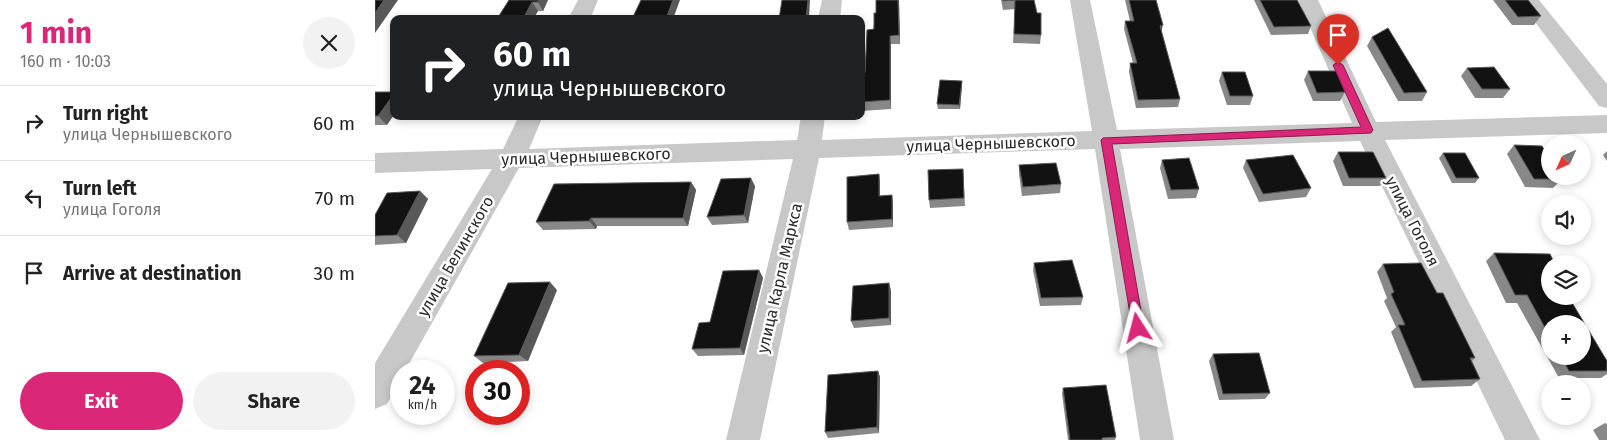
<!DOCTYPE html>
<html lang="en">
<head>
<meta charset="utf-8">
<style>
	:root { --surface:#fff; --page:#f2f2f2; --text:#222; --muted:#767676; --line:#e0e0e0; --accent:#db2777 }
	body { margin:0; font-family:"Fira Sans",sans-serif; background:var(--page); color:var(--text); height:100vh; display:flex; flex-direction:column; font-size:19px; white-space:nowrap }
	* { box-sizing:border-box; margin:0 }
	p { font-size:16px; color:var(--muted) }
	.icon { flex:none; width:28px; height:28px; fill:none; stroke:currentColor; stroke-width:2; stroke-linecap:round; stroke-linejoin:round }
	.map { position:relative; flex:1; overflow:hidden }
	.side { display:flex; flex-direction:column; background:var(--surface); width:375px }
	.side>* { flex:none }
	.top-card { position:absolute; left:15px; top:15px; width:475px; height:105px; border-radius:10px; box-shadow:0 2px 8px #0003; background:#202124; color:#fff; overflow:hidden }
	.needle { width:32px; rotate:225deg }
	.controls { position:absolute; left:1166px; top:135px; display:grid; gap:10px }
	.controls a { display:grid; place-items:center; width:50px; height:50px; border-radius:50%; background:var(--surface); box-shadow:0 2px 8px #0003; font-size:25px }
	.speed { position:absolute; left:15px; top:360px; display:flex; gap:10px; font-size:25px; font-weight:700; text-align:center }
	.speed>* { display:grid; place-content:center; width:65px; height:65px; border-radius:50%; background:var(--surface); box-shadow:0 2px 8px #0003; line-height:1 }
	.speed small { font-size:12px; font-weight:400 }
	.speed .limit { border:8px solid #d22; background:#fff; color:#111 }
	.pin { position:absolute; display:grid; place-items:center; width:42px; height:42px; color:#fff; margin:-51px -21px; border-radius:50% 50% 50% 0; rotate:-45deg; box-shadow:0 0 5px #0007 }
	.pin .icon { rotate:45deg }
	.me { position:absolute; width:55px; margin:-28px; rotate:351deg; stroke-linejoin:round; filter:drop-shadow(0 0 4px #0008) }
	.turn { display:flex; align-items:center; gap:18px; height:105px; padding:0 20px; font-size:22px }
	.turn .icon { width:65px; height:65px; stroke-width:2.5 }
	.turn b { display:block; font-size:35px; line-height:42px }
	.round { display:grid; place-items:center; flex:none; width:52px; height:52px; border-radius:26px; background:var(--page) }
	.summary { display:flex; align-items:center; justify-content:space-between; height:85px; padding:0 20px }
	h1 { font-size:30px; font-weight:700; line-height:38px; color:var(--accent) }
	.cta { display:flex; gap:10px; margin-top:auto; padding:10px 20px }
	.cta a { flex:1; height:58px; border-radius:30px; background:var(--accent); color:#fff; font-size:20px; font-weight:700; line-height:58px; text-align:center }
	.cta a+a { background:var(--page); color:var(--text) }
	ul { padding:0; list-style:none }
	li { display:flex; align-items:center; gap:15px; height:75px; padding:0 20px; border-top:1px solid var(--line) }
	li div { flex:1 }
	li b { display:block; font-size:19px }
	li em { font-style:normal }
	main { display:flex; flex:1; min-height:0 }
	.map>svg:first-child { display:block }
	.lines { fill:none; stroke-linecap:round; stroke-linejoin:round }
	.minor { fill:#c8c8c8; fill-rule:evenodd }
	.wall { fill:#888; fill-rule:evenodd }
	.shaded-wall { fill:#595959 }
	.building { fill:#121212; stroke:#595959 }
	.route { fill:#db2777; stroke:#8e194d }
	.labels { text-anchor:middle; stroke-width:5; stroke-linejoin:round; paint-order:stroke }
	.street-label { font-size:16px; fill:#2b2b2b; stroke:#fff }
</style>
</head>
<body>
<main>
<section class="side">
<div class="summary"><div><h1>1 min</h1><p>160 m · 10:03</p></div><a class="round"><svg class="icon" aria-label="close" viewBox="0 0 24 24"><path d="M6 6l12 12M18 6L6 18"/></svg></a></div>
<ul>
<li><svg class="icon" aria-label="right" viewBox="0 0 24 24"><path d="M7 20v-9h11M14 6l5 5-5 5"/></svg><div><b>Turn right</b><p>улица Чернышевского</p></div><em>60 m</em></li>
<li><svg class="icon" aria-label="left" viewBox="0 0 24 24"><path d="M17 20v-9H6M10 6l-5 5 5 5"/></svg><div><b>Turn left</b><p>улица Гоголя</p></div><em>70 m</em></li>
<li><svg class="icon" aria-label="arrive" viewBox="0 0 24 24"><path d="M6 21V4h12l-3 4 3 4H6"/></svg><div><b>Arrive at destination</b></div><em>30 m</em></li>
</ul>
<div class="cta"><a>Exit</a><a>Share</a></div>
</section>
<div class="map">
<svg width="1232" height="440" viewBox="0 0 1232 440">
	<rect width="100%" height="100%" fill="#fff"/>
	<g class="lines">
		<g class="minor">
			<path d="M203,0H223L215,19H193Z"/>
			<path d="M447,0H467L465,19H443Z"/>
			<path d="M695,0H715L742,130L977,123L923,0H943L1001,122L1232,115V133L1010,140L1165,440H1130L985,141L745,149L799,440H765L720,149L444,158L385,440H351L418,159L144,168L30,371H26V378L12,404L0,409V363L117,169L0,173V153L128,149L144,116H168L154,149L422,140L426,116H450L447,140L717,131Z"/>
			<path d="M1143,0H1164L1232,84V108L1224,106Z"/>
		</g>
	</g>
	<g class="wall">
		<path d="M134,0H173L168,11H163L158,19H122Z"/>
		<path d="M524,0L525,44H516V109L486,111V74L490,73L501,13Z"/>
		<path d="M626,0H659L666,35L665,44L638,43L640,9L628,10Z"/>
		<path d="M750,0H781L786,32L805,99L803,107L761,108L754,72L755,63H758L749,29L750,21H755Z"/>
		<path d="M879,0H922L936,26L933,34L896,35Z"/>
		<path d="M1118,0H1153L1166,16L1159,25H1137Z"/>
		<path d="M997,37L1052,92L1047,101H1023L992,46Z"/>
		<path d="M1092,68L1135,89L1128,98H1100L1086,76Z"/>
		<path d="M933,71L970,92L965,101H938L929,80Z"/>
		<path d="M847,72L878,96L875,105H852L844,81Z"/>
		<path d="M587,85L585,109H563L562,104Z"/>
		<path d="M0,92L12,125H0Z"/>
		<path d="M72,116H106L103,120H75Z"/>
		<path d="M1139,145L1187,179L1178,188L1150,187L1132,154Z"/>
		<path d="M1232,151V161L1228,155Z"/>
		<path d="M963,152L1011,178L1005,186H968L958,161Z"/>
		<path d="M1068,153L1104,178L1100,183H1077L1064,158Z"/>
		<path d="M787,160L824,189L821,198L793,199L785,168Z"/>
		<path d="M871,160L936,188L931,197L884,202L868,168Z"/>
		<path d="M644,165L686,184L685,193L647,196L644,174Z"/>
		<path d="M588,169L590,206L555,208L554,200Z"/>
		<path d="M504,174L505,183V196L518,203V227L474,230L472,222Z"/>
		<path d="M316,182L321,190L313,226H222L221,229L168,230L161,222Z"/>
		<path d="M380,186L373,223L337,225L332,217Z"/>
		<path d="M45,191L53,199L31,243L0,245V215Z"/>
		<path d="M1119,253L1199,297L1195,299L1232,361V374L1226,378H1184L1142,303H1131L1111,261ZM1175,324L1208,356H1175Z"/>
		<path d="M659,263L708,297L706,305L665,306L658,270Z"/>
		<path d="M1008,264L1062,293L1100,358L1097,361L1105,379L1096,386L1039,388L1016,332L1021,327L1009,301L1012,298L1002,272Z"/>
		<path d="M384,270L388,278L369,355L323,356L317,349L335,322Z"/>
		<path d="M514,283L516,291V325L479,328L476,321Z"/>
		<path d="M182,290L153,361L108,363L99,356Z"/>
		<path d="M838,354L895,393L890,399L844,400L834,361Z"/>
		<path d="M503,371L505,377L504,433L453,438L450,432Z"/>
		<path d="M688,388L741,437L740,440H693L687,394Z"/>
		<path d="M1230,423L1232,424V440H1224L1218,430Z"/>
	</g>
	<g class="shaded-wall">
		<path d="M9,0H23L0,33V13Z"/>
		<path d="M164,0H173L168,11L163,2Z"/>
		<path d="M298,0H305L298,19H291Z"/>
		<path d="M433,0H435L434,19H431Z"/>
		<path d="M523,0H524L525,44L524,35Z"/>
		<path d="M157,2L163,11L158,19H148Z"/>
		<path d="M788,25L786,33L785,26Z"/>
		<path d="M515,36L516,44V109L515,100Z"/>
		<path d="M587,81V85L585,109L584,105Z"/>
		<path d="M19,94V115L12,125L3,116Z"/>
		<path d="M100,116H106L103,120Z"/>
		<path d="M504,174L505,183V204L504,196Z"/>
		<path d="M376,178L380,186L373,223L369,215Z"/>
		<path d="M316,182L321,190L313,226L308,218Z"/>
		<path d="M45,191L53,199L31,243L22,235Z"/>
		<path d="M517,195L518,203V227L517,219Z"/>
		<path d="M216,218L222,226L221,229L214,221Z"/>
		<path d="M384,270L388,278L369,355L365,348Z"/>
		<path d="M175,282L182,290L153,361L144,355Z"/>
		<path d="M514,283L516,291V325L514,318Z"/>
		<path d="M503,371L505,377L504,433L502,427Z"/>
	</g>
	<g class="building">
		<path d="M0,0H9L0,13Z"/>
		<path d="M134,0H164L163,2H157L148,19H122Z"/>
		<path d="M266,0H298L291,19H257Z"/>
		<path d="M407,0H433L431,19H404Z"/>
		<path d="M501,0H523L524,35L515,36V100L486,102V74L490,73L492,30L499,29V13H501Z"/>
		<path d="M628,0H659L662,13H666V35L639,34L640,0L628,1Z"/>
		<path d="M754,0H781L788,25L785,26L805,99L763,100L755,63H762L750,21H759Z"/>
		<path d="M885,0H922L936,26L899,27Z"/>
		<path d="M1130,0H1153L1166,16L1143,17Z"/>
		<path d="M1013,28L1052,92L1029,93L997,37Z"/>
		<path d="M1119,67L1135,89H1107L1092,68Z"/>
		<path d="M933,71H961L970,92L942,93Z"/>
		<path d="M847,72H870L878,96H855Z"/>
		<path d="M565,80L587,81L584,105L562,104Z"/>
		<path d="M0,92H19V94L3,116H0Z"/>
		<path d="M1139,145L1167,146L1175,160V176H1185L1187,179H1159Z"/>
		<path d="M963,152H998L1011,178H974Z"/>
		<path d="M1068,153H1090L1104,178H1081Z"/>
		<path d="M918,155L936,188L888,194L871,160Z"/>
		<path d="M814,158L824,189L796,190L787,160Z"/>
		<path d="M681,163L686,184L648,187L644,165Z"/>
		<path d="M588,169L589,198L554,200L553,170Z"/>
		<path d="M504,174V196L517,195V219L472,222V177Z"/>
		<path d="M376,178L369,215L332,217L346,179Z"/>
		<path d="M316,182L308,218H216L214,221L161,222L179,184Z"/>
		<path d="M45,191L22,235L0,236V215L12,193Z"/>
		<path d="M1119,253L1175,254L1180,264H1175V296H1198H1193L1232,361V371H1194L1186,356H1208V324H1175V337L1152,295H1140Z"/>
		<path d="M697,260L708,297L666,298L659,263Z"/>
		<path d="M1046,263L1062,293H1068L1100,358H1095L1105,379L1047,381L1023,325H1030L1016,294L1019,292L1008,264Z"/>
		<path d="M384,270L365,348L317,349L324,323L335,322L348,271Z"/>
		<path d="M175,282L144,355L99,356L133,283Z"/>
		<path d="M514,283V318L476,321L478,286Z"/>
		<path d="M884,353L895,393L848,394L838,354Z"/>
		<path d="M503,371L502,427L450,432L453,375Z"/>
		<path d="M731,385L741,437L727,438V440H695L688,388Z"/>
	</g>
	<path class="route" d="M963,62L968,65L998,130L996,133L737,144L769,328L767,332L763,333L758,332L726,140L728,138L986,127L958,65Z"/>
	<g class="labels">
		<g class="street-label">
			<text transform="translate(616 143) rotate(-2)" y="6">улица Чернышевского</text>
			<text transform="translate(211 156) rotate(-2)" y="6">улица Чернышевского</text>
			<text transform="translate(1038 221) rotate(63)" y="6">улица Гоголя</text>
			<text transform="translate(80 256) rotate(-60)" y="6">улица Белинского</text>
			<text transform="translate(404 278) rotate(-77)" y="6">улица Карла Маркса</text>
		</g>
	</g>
</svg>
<div class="controls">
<a><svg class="needle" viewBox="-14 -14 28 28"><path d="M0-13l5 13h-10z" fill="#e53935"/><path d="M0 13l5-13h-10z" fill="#767676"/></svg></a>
<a><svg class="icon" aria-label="sound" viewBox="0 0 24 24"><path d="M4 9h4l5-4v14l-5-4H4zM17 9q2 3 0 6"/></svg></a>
<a><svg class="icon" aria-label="layers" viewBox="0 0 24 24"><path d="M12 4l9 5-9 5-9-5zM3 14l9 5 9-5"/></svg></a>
<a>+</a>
<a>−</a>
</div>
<div class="speed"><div>24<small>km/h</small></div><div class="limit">30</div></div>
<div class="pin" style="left:963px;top:65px;background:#d93025"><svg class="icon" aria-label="arrive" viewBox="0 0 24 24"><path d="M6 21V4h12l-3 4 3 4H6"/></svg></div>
<svg class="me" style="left:763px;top:328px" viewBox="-20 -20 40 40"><path d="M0-17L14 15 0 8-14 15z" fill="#db2777" stroke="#fff" stroke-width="4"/></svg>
<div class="top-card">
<div class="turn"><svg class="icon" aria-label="right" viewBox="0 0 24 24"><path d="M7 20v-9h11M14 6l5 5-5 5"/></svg><div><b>60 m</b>улица Чернышевского</div></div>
</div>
</div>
</main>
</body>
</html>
